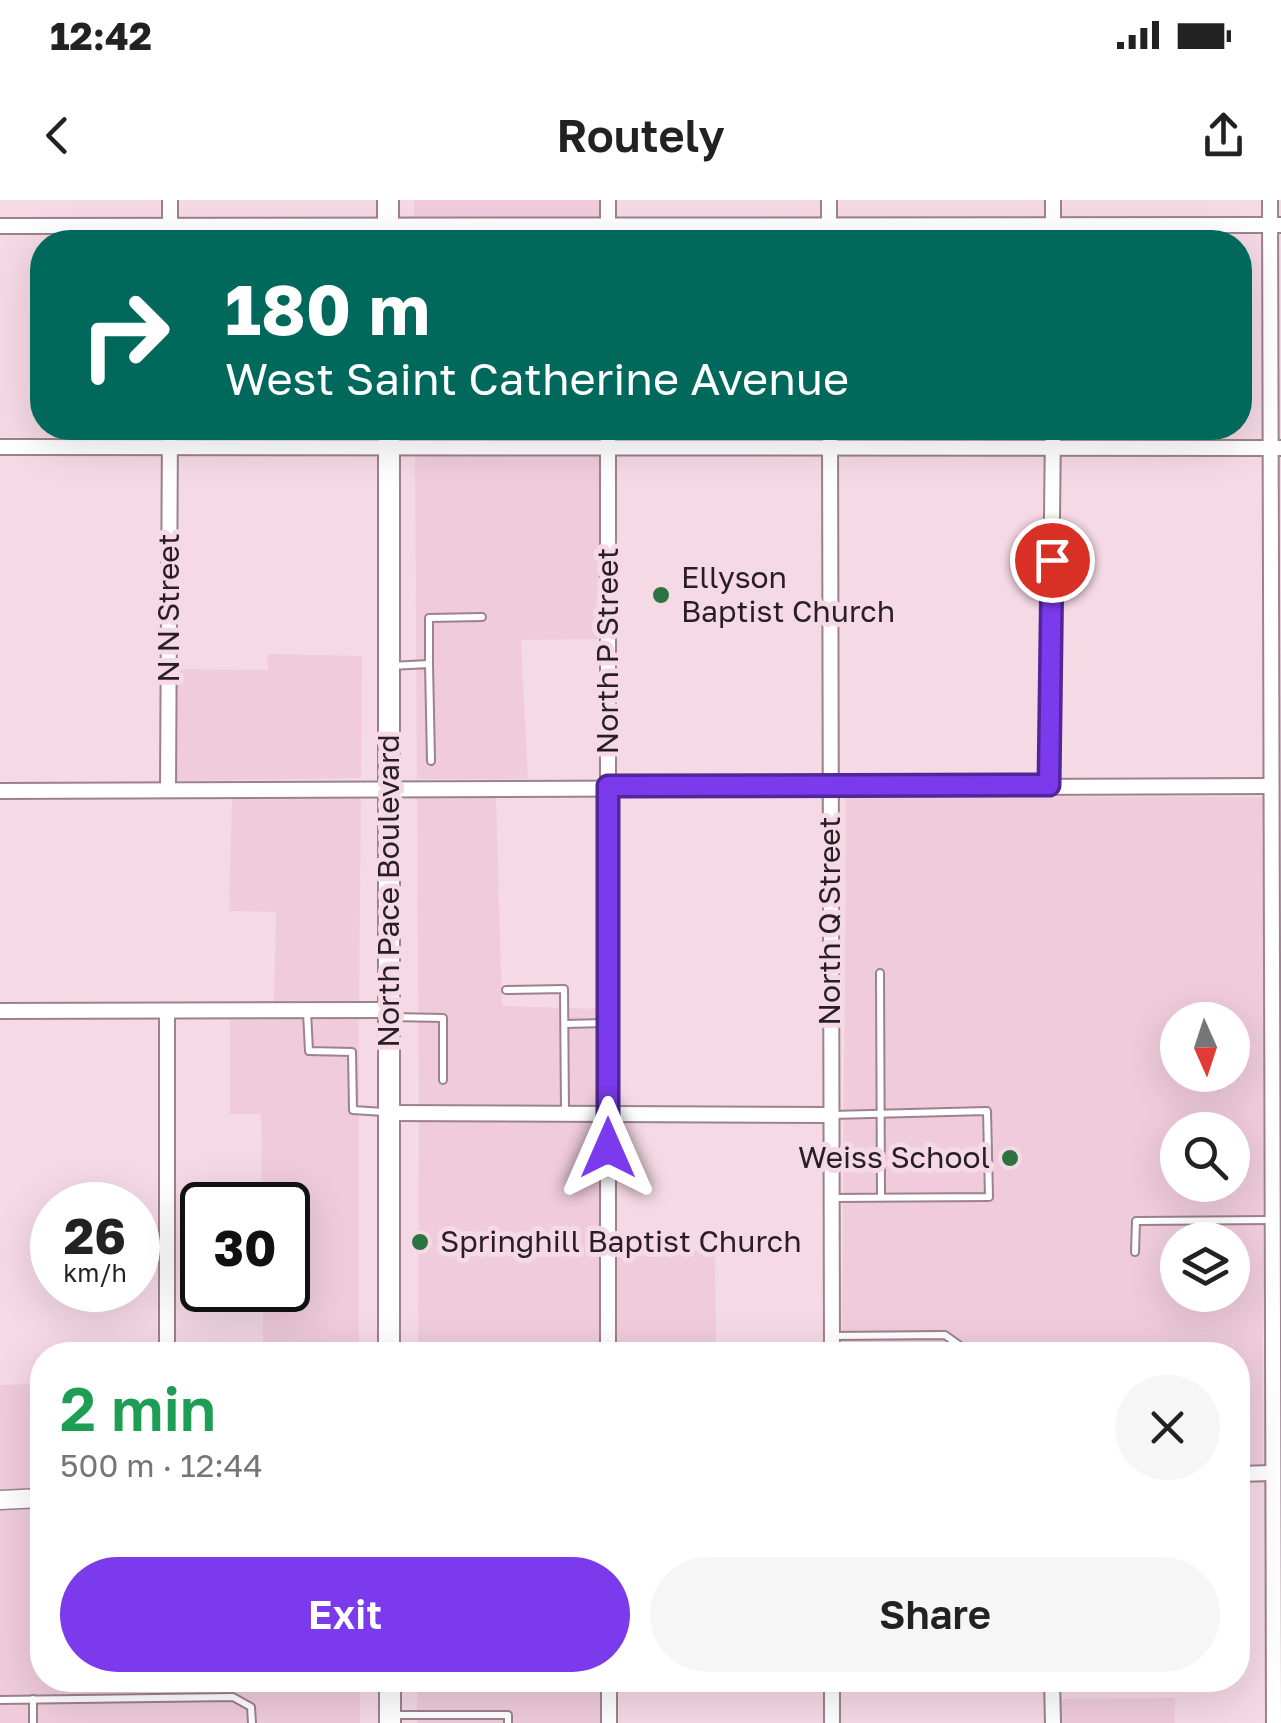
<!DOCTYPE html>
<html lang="en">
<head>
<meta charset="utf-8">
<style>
	:root { --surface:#fff; --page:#f6f6f6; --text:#222; --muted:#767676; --accent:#7c3aed }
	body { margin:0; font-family:"Golos Text",sans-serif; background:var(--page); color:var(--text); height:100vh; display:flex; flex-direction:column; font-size:38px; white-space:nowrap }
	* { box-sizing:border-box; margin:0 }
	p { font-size:32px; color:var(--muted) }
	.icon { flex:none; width:55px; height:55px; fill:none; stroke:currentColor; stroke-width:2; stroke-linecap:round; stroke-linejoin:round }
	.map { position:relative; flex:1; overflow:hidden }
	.details { position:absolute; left:30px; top:1142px; width:1220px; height:350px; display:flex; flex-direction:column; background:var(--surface); border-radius:40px; box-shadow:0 10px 40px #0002 }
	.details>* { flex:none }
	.guide { position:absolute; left:30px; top:30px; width:1222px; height:210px; border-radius:40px; box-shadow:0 10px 40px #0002; background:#00695c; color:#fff; overflow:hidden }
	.needle { width:65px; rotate:177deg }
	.controls { position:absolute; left:1160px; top:802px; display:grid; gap:20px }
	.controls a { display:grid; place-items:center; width:90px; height:90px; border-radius:50%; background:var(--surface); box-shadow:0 10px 40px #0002; font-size:50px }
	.speed { position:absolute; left:30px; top:982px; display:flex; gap:20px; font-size:50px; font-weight:700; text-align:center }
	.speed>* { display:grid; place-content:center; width:130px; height:130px; border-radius:50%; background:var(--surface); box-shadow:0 10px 40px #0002; line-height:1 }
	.speed small { font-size:25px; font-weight:400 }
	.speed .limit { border:5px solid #111; border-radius:15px; background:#fff; color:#111 }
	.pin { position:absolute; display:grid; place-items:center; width:85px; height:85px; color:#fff; margin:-42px; border:5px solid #fff; border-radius:50%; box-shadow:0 2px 10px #0007 }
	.me { position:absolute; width:110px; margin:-55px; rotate:0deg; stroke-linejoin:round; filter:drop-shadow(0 0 8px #0008) }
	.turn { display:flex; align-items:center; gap:35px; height:210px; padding:0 30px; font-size:45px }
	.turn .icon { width:130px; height:130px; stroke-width:2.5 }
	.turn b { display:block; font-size:70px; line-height:85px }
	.round { display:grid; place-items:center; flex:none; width:105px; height:105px; border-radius:52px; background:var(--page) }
	.head { display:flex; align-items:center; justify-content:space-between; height:170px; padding:0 30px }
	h1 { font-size:60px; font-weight:600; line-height:75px; color:#1e9e55 }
	.action { display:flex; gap:20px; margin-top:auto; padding:20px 30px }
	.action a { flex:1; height:115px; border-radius:60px; background:var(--accent); color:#fff; font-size:40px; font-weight:600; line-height:115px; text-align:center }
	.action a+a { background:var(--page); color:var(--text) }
	.status { display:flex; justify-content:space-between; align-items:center; height:70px; padding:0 50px; background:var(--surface); direction:ltr }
	.status svg { height:28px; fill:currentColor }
	header { display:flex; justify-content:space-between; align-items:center; height:130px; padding:0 30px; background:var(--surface); font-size:45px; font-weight:600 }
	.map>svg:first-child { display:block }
	.built { fill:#efcbdb; fill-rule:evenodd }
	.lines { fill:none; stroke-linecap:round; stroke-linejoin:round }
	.service-casing { stroke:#9b828d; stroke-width:10 }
	.minor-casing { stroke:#9b828d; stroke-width:18 }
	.tertiary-casing { stroke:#9b828d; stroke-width:21 }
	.secondary-casing { stroke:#9b828d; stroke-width:24 }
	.service { stroke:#fff; stroke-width:6 }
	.minor { stroke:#fff; stroke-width:14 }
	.tertiary { stroke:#fff; stroke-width:18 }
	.secondary { stroke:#fff; stroke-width:20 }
	.route-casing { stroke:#51269a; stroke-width:25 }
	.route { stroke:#7c3aed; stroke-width:18 }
	.poi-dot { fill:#2b7442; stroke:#f5d9e5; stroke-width:4 }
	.labels { text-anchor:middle; stroke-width:10; stroke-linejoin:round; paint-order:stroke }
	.poi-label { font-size:30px; fill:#291f23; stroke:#f5d9e5; text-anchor:start }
	.street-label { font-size:30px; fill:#291f23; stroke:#f5d9e5 }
</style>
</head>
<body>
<div class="status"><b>12:42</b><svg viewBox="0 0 49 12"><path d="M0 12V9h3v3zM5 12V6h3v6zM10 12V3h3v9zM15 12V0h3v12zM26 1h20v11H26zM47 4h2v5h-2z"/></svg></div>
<header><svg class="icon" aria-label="back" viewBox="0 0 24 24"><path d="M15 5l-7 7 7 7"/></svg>Routely<svg class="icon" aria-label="share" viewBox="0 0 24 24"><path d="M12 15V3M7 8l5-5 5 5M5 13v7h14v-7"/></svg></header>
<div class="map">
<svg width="1281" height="1523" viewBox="0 0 1281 1523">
	<rect width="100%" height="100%" fill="#f5d9e5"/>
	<g class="built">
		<rect x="414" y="0" width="187" height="18"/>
		<rect x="415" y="228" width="104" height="12"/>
		<path d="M415,256H601V439L521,440L528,579H417Z"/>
		<path d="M267,454L362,456L361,578L175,581L176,469L268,470Z"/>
		<path d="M361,594L359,803H274L276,712L229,711L232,597Z"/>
		<path d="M417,595L496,596L502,806L601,809V905H419Z"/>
		<path d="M846,596L1263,597V1265H1238V1155H842ZM1178,820H1232V875H1178ZM1178,930H1232V985H1178ZM1178,1040H1232V1095H1178Z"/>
		<path d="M230,819H359V1155H263V1090H288V1005H262L261,914H230Z"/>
		<path d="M419,921H601V1155H418Z"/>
		<path d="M615,1051H715L716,1155H615Z"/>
		<path d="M42,1184V1291L0,1292V1185Z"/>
		<path d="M42,1307V1480H360V1523H0V1308Z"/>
		<rect x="417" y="1480" width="185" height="43"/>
		<path d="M1175,1498V1523H1060V1499Z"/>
	</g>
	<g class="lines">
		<g class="service-casing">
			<g id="service">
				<path d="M429,464V418L482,417"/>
				<path d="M390,466L429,464L431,561"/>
				<path d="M880,773L881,997"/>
				<path d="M506,790L564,789L565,912"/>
				<path d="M307,812L309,851L352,852L353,910L384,912"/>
				<path d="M392,817L443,818V880"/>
				<path d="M565,824L606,823"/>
				<path d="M832,998L989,997L987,911L832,915"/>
				<path d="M1135,1052L1136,1021L1271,1020"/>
				<path d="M832,1136L945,1135L973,1155"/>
				<path d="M33,1499V1523"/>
				<path d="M0,1500L233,1497L251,1507L252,1523"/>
				<path d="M396,1515H508V1523"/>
			</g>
		</g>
		<g class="minor-casing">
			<g id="minor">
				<path d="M608,0V42"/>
				<path d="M829,0V42"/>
				<path d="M1053,0V42"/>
				<path d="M1270,0L1274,1523"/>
				<path d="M0,26L1281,25"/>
				<path d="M170,42V0"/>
				<path d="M608,228V1155"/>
				<path d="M830,228L832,1155"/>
				<path d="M0,247L1281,248"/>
				<path d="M1049,585L1053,228"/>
				<path d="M168,589L170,228"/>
				<path d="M0,591L1271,586"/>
				<path d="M0,811L389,810"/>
				<path d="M389,913L831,915"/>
				<path d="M167,1155V812"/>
				<path d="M1238,1274L1272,1273"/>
				<path d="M609,1480V1523"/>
				<path d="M832,1480V1523"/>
				<path d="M1052,1480L1053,1523"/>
			</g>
		</g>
		<g class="tertiary-casing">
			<path id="tertiary" d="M0,1300L42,1298"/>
		</g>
		<g class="secondary-casing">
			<g id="secondary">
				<path d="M388,0V42"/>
				<path d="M389,228V1155"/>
				<path d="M390,1480V1523"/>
			</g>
		</g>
		<use href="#service" class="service"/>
		<use href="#minor" class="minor"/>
		<use href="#tertiary" class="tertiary"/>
		<use href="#secondary" class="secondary"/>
	</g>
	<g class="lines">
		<g class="route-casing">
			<path id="route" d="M608,948V586L1049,585L1052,360"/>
		</g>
		<use href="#route" class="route"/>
	</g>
	<g class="poi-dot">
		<circle cx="661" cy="395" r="10"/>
		<circle cx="1010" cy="958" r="10"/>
		<circle cx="420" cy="1042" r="10"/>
	</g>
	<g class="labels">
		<g class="poi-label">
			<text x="681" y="388">Ellyson<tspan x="681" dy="34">Baptist Church</tspan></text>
			<text x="990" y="968" text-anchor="end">Weiss School</text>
			<text x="440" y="1052">Springhill Baptist Church</text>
		</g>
		<g class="street-label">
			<text transform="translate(169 408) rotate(-90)" y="10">N N Street</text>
			<text transform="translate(608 451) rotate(-90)" y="10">North P Street</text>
			<text transform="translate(389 691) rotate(-90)" y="10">North Pace Boulevard</text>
			<text transform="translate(830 721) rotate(-90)" y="10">North Q Street</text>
		</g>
	</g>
</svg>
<div class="controls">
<a><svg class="needle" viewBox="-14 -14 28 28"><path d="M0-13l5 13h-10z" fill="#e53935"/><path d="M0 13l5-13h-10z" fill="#767676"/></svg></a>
<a><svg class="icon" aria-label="search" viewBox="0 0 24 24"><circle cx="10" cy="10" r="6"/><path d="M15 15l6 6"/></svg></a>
<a><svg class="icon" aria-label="layers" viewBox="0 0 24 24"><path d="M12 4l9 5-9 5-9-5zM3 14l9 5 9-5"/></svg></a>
</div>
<div class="speed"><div>26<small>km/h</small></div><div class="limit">30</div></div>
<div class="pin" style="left:1052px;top:360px;background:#d93025"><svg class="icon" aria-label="arrive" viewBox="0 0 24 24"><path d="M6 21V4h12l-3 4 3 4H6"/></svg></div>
<svg class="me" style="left:608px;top:948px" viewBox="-20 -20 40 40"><path d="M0-17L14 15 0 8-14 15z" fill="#7c3aed" stroke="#fff" stroke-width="4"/></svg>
<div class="guide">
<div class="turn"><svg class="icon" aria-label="right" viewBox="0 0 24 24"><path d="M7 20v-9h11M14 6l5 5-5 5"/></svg><div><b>180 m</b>West Saint Catherine Avenue</div></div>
</div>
<section class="details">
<div class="head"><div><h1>2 min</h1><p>500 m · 12:44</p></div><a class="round"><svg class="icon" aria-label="close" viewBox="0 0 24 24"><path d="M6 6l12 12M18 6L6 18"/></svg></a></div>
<div class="action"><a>Exit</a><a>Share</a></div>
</section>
</div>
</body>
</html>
